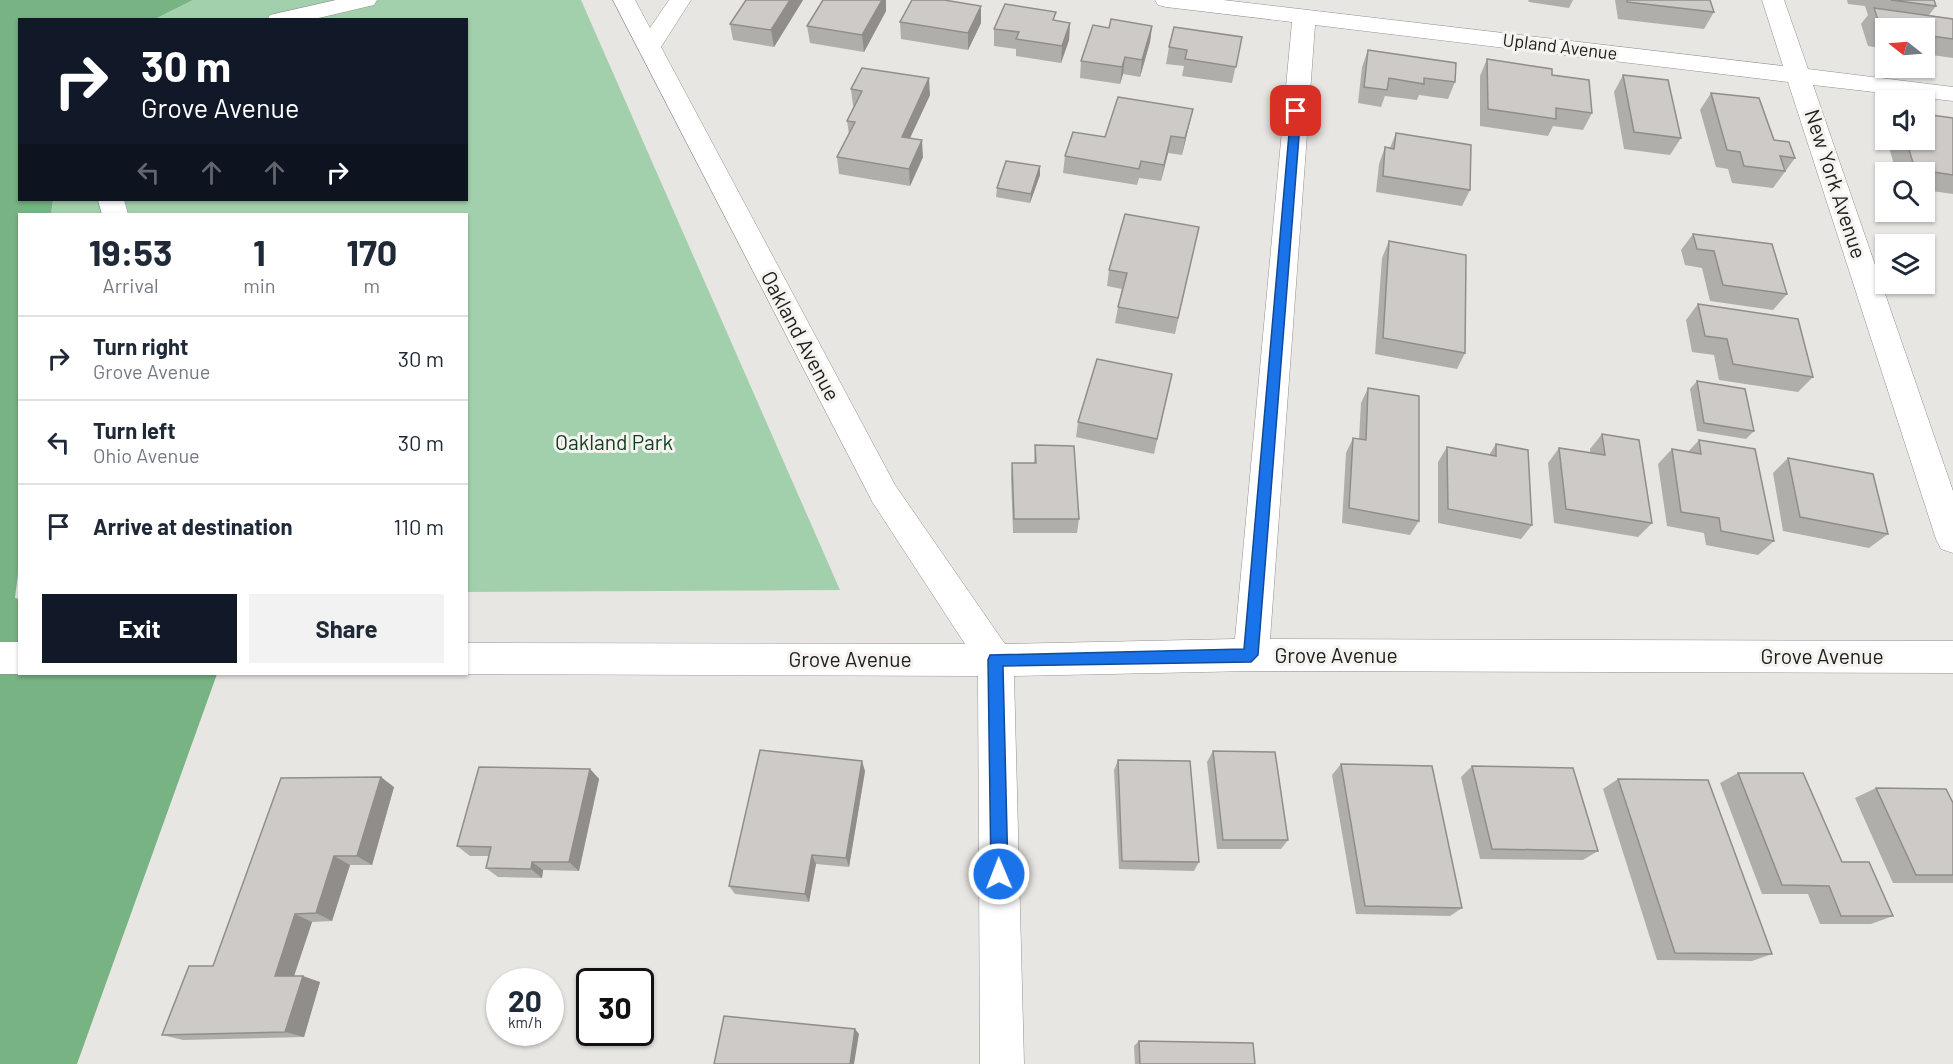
<!DOCTYPE html>
<html lang="en">
<head>
<meta charset="utf-8">
<style>
	:root { --surface:#fff; --page:#f2f2f3; --text:#1f2937; --muted:#747a83; --line:#e0e1e3; --accent:#111827 }
	body { margin:0; font-family:Barlow,sans-serif; background:var(--page); color:var(--text); height:100vh; display:flex; flex-direction:column; font-size:22px; white-space:nowrap }
	* { box-sizing:border-box; margin:0 }
	p { font-size:20px; color:var(--muted) }
	.icon { flex:none; width:33px; height:33px; fill:none; stroke:currentColor; stroke-width:2; stroke-linecap:round; stroke-linejoin:round }
	.map { position:relative; flex:1; overflow:hidden }
	.sheet { position:absolute; left:18px; top:213px; width:450px; height:462px; display:flex; flex-direction:column; background:var(--surface); border-radius:0px; box-shadow:0 2px 4px #0004 }
	.sheet>* { flex:none }
	.banner { position:absolute; left:18px; top:18px; width:450px; height:183px; border-radius:0px; box-shadow:0 2px 4px #0004; background:#111827; color:#fff; overflow:hidden }
	.needle { width:39px; rotate:287deg }
	.fabs { position:absolute; left:1875px; top:18px; display:grid; gap:12px }
	.fabs a { display:grid; place-items:center; width:60px; height:60px; border-radius:0px; background:var(--surface); box-shadow:0 2px 4px #0004; font-size:30px }
	.speed { position:absolute; left:486px; top:968px; display:flex; gap:12px; font-size:30px; font-weight:700; text-align:center }
	.speed>* { display:grid; place-content:center; width:78px; height:78px; border-radius:50%; background:var(--surface); box-shadow:0 2px 4px #0004; line-height:1 }
	.speed small { font-size:15px; font-weight:400 }
	.speed .limit { border:3px solid #111; border-radius:9px; background:#fff; color:#111 }
	.pin { position:absolute; display:grid; place-items:center; width:51px; height:51px; color:#fff; margin:-26px; border-radius:12px; box-shadow:0 3px 9px #0006 }
	.me { position:absolute; width:66px; margin:-33px; rotate:359deg; stroke-linejoin:round; filter:drop-shadow(0 0 4px #0008) }
	.turn { display:flex; align-items:center; gap:21px; height:126px; padding:0 24px; font-size:27px }
	.turn .icon { width:78px; height:78px; stroke-width:2.5 }
	.turn b { display:block; font-size:42px; line-height:51px }
	.lanes { display:flex; align-items:center; height:57px; padding:0 24px; background:#0003; justify-content:center; gap:30px; direction:ltr }
	.lanes .off { opacity:.35 }
	.eta { display:flex; justify-content:space-evenly; align-items:center; height:102px; text-align:center }
	.eta b { font-size:36px; font-weight:700; line-height:42px }
	.primary-button { display:flex; gap:12px; margin-top:auto; padding:12px 24px }
	.primary-button a { flex:1; height:69px; border-radius:0px; background:var(--accent); color:#fff; font-size:24px; font-weight:700; line-height:69px; text-align:center }
	.primary-button a+a { background:var(--page); color:var(--text) }
	ul { padding:0; list-style:none }
	li { display:flex; align-items:center; gap:18px; height:84px; padding:0 24px; border-top:2px solid var(--line) }
	li div { flex:1 }
	li b { display:block; font-size:22px }
	li em { font-style:normal }
	.map>svg:first-child { display:block }
	.green { fill:#a3d0ac }
	.forest { fill:#77b383 }
	.lines { fill:none; stroke-linecap:round; stroke-linejoin:round }
	.minor-casing { stroke:#93918e; stroke-width:1 }
	.minor { fill:#fff; fill-rule:evenodd }
	.wall { fill:#b0aeab }
	.shaded-wall { fill:#908d8b }
	.building { fill:#cdcac7; stroke:#908d8b; stroke-width:1.5 }
	.route { fill:#1a73e8; stroke:#114b97; stroke-width:1.5 }
	.labels { text-anchor:middle; stroke-width:6; stroke-linejoin:round; paint-order:stroke }
	.far-street-label { font-size:18px; fill:#21201f; stroke:#f5f3ef }
	.street-label { font-size:21px; fill:#21201f; stroke:#f5f3ef }
	.park-label { font-size:21px; fill:#0e3c1d; stroke:#f5f3ef }
</style>
</head>
<body>
<div class="map">
<svg width="1953" height="1064" viewBox="0 0 1953 1064">
	<rect width="100%" height="100%" fill="#e8e6e2"/>
	<path class="green" d="M193,0H581L840,590L467,592L466,214H51L53,200H466V20L155,19Z"/>
	<path class="forest" d="M0,0H193L155,19L20,20V200H53L51,214H20V557L15,598L19,599L20,674H217L77,1064H0Z"/>
	<g class="lines">
		<g class="minor-casing">
			<g id="minor">
				<path d="M336,0H377L374,5L310,20H267L270,15Z"/>
				<path d="M613,0H635L650,28L669,0H691L661,47L895,485L1005,644L1235,639L1292,22L1166,7L1158,5L1155,0H1223L1783,66L1762,0H1784L1808,69L1953,87V101L1813,85L1953,491V553L1941,549L1936,539L1788,82L1315,25L1270,639L1953,641V673L1251,671L1014,676L1024,1064H980L978,676L462,674H466V643L965,644L873,503Z"/>
				<path d="M98,200H124L128,214H102Z"/>
				<path d="M0,642H20L21,674H0Z"/>
			</g>
		</g>
		<use href="#minor" class="minor"/>
	</g>
	<g class="wall">
		<path d="M803,0L774,47L733,40L730,24Z"/>
		<path d="M1528,0H1573L1569,8L1529,2Z"/>
		<path d="M1615,0H1710L1714,12L1704,29L1618,19Z"/>
		<path d="M1847,0H1934L1936,6L1929,15L1953,19V58L1924,54V28H1886V49L1868,46L1861,24L1868,15L1865,6L1848,4Z"/>
		<path d="M981,6V23L968,50L901,39L900,22Z"/>
		<path d="M886,11L864,52L810,43L807,26Z"/>
		<path d="M1055,21L1070,23L1069,40L1061,63L1016,56V49L994,46V29Z"/>
		<path d="M1152,26L1150,42L1140,77L1123,74L1120,84L1080,78L1081,61L1109,28Z"/>
		<path d="M1242,37L1232,83L1182,76L1184,66L1166,64L1169,47Z"/>
		<path d="M1368,50L1455,82L1448,99L1419,95L1417,100L1385,96L1381,107L1358,103L1362,67Z"/>
		<path d="M1487,59L1552,75L1592,113L1583,130L1553,126L1548,136L1480,126V76Z"/>
		<path d="M1623,75L1681,138L1670,155L1624,149L1614,92Z"/>
		<path d="M851,89L930,95L910,138L923,157L910,186L839,174L837,157L849,134L847,121L854,106H853Z"/>
		<path d="M1711,93L1774,140L1795,158L1773,188L1732,183L1728,169L1716,167L1700,110Z"/>
		<path d="M1193,109L1182,155L1168,153L1161,181L1139,178L1137,185L1063,173L1065,156L1105,137Z"/>
		<path d="M1953,118V194L1924,190V172H1896L1887,140H1924Z"/>
		<path d="M1886,123V136L1883,127Z"/>
		<path d="M1396,133L1470,190L1462,206L1376,192L1379,164L1385,147L1390,148Z"/>
		<path d="M1040,166V175L1030,203L996,197L997,188Z"/>
		<path d="M1199,227L1175,334L1115,323L1118,307L1122,289L1107,286L1109,270Z"/>
		<path d="M1693,234L1787,294L1773,310L1710,301L1702,268L1685,265L1681,250Z"/>
		<path d="M1389,241L1465,353L1457,369L1375,354L1382,258Z"/>
		<path d="M1698,304L1813,377L1798,392L1719,380L1714,355L1692,352L1686,320Z"/>
		<path d="M1172,374L1154,454L1076,437L1078,422Z"/>
		<path d="M1697,381L1754,431L1746,439L1697,431L1690,389Z"/>
		<path d="M1368,388L1419,521L1410,535L1342,523L1346,453L1353,438L1359,439L1361,403Z"/>
		<path d="M1602,434L1652,523L1638,537L1554,523L1548,463L1559,448L1590,453V449Z"/>
		<path d="M1699,440L1774,541L1758,555L1706,545L1704,533L1667,526L1658,464L1672,449L1688,452Z"/>
		<path d="M1496,444L1532,525L1521,539L1438,523V462L1447,447L1489,455Z"/>
		<path d="M1035,445L1079,519L1077,533H1013L1011,478L1012,463H1034Z"/>
		<path d="M1788,458L1888,534L1869,548L1783,531L1773,473Z"/>
		<path d="M1213,751L1288,840L1281,849H1217L1207,762Z"/>
		<path d="M1118,760L1199,862L1194,871L1119,869L1114,770Z"/>
		<path d="M1341,764L1462,908L1450,916L1356,914L1332,775Z"/>
		<path d="M1472,766L1598,851L1583,860L1480,859L1461,777Z"/>
		<path d="M590,769L599,779L579,871L543,870L542,878L498,877L486,868L489,856H470L457,846Z"/>
		<path d="M865,771L849,867L816,864L809,902L735,894L729,886Z"/>
		<path d="M1738,773L1893,916L1871,924H1820L1808,894H1762L1720,783Z"/>
		<path d="M1618,779L1772,954L1752,961L1657,960L1603,789Z"/>
		<path d="M394,787L372,865H350L332,921L312,922L294,976L320,982L304,1037L183,1040L162,1035L213,966Z"/>
		<path d="M1876,788L1953,803V883H1893L1855,798Z"/>
		<path d="M1139,1041L1255,1064H1135L1134,1046Z"/>
	</g>
	<g class="shaded-wall">
		<path d="M790,0H803L774,47L771,30Z"/>
		<path d="M882,0H886V11L864,52L862,35Z"/>
		<path d="M981,6V23L968,50V33Z"/>
		<path d="M1070,23L1069,40L1061,63L1062,46Z"/>
		<path d="M1152,26L1150,42L1140,77L1142,60Z"/>
		<path d="M1125,57L1123,74L1120,84L1122,67Z"/>
		<path d="M929,78L930,95L903,153L902,137Z"/>
		<path d="M1193,109L1189,125L1182,155L1185,138Z"/>
		<path d="M1171,136L1168,153L1161,181L1164,165Z"/>
		<path d="M922,140L923,157L910,186L909,169Z"/>
		<path d="M1040,166V175L1030,203L1031,194Z"/>
		<path d="M862,761L865,771L849,867L846,858Z"/>
		<path d="M590,769L599,779L579,871L569,862Z"/>
		<path d="M381,777L394,787L372,865L357,856Z"/>
		<path d="M812,855L816,864L809,902L805,894Z"/>
		<path d="M334,856L350,865L332,921L316,913Z"/>
		<path d="M532,862L543,870L542,878L531,869Z"/>
		<path d="M295,914L312,922L292,982L275,976Z"/>
		<path d="M303,976L320,982L304,1037L285,1032Z"/>
		<path d="M855,1029L859,1034L854,1064H850Z"/>
	</g>
	<g class="building">
		<path d="M746,0H790L771,30L730,24Z"/>
		<path d="M823,0H882L862,35L807,26Z"/>
		<path d="M912,0H944L981,6L968,33L900,22Z"/>
		<path d="M1627,0H1710L1714,12L1627,2Z"/>
		<path d="M1891,0H1934L1936,6Z"/>
		<path d="M1005,4L1056,12L1053,20L1070,23L1062,46L1016,39L1019,32L994,29Z"/>
		<path d="M1874,8L1953,19V39L1924,35V28H1886V30L1881,29Z"/>
		<path d="M1111,19L1152,26L1142,60L1125,57L1122,67L1081,61L1093,25L1109,28Z"/>
		<path d="M1174,27L1242,37L1236,67L1185,59L1187,50L1169,47Z"/>
		<path d="M1368,50L1456,63L1455,82L1424,78V84L1389,78L1387,90L1364,87Z"/>
		<path d="M1487,59L1552,69V75L1589,80L1592,113L1556,108V119L1488,109Z"/>
		<path d="M862,68L929,78L902,137L922,140L909,169L837,157L855,122L847,121L862,91L851,89Z"/>
		<path d="M1623,75L1668,80L1681,138L1634,132Z"/>
		<path d="M1711,93L1759,98L1774,140L1789,142L1795,158L1780,156L1785,171L1744,166L1740,152L1727,150Z"/>
		<path d="M1118,97L1193,109L1185,138L1171,136L1164,165L1141,161L1139,169L1065,156L1073,132L1105,137Z"/>
		<path d="M1924,114L1953,118V175L1915,169L1906,140H1924Z"/>
		<path d="M1396,133L1471,145L1470,190L1383,176L1385,147L1394,149Z"/>
		<path d="M1006,161L1040,166L1031,194L997,188Z"/>
		<path d="M1125,214L1199,227L1178,318L1118,307L1127,273L1109,270Z"/>
		<path d="M1693,234L1772,244L1787,294L1723,285L1714,251L1697,249Z"/>
		<path d="M1389,241L1466,255L1465,353L1383,338Z"/>
		<path d="M1698,304L1798,319L1813,377L1733,364L1727,339L1705,336Z"/>
		<path d="M1097,359L1172,374L1157,439L1078,422Z"/>
		<path d="M1697,381L1745,389L1754,431L1704,423Z"/>
		<path d="M1368,388L1419,396V521L1349,508L1353,438L1366,440Z"/>
		<path d="M1602,434L1639,440L1652,523L1566,509L1559,448L1605,455Z"/>
		<path d="M1699,440L1755,449L1774,541L1721,531L1719,518L1681,512L1672,449L1701,454Z"/>
		<path d="M1496,444L1528,450L1532,525L1448,509L1447,447L1496,456Z"/>
		<path d="M1035,445L1074,446L1079,519H1014L1012,463H1036Z"/>
		<path d="M1788,458L1873,474L1888,534L1800,517Z"/>
		<path d="M760,750L862,761L846,858L812,855L805,894L729,886Z"/>
		<path d="M1213,751L1275,752L1288,840H1223Z"/>
		<path d="M1118,760L1190,761L1199,862L1122,861Z"/>
		<path d="M1341,764L1432,766L1462,908L1365,906Z"/>
		<path d="M1472,766L1573,768L1598,851L1492,849Z"/>
		<path d="M479,767L590,769L569,862H532L531,869L486,868L491,847L457,846Z"/>
		<path d="M1738,773H1803L1842,862H1869L1893,916H1841L1829,886L1782,885Z"/>
		<path d="M381,777L357,856H334L316,913L295,914L275,976H303L285,1032L162,1035L189,966H213L281,778Z"/>
		<path d="M1618,779L1708,780L1772,954L1675,953Z"/>
		<path d="M1876,788L1946,789L1953,803V875H1916Z"/>
		<path d="M724,1016L855,1029L850,1064H714Z"/>
		<path d="M1139,1041L1253,1043L1255,1064H1140Z"/>
	</g>
	<path class="route" d="M1296,108L1301,111L1258,655L1251,662L1003,666L1008,874L1005,880L999,882L993,880L991,874L988,660L990,655L1244,649L1291,111Z"/>
	<g class="labels">
		<g class="far-street-label">
			<text transform="translate(1560 47) rotate(7)" y="6">Upland Avenue</text>
		</g>
		<g class="street-label">
			<text transform="translate(1835 184) rotate(72)" y="7">New York Avenue</text>
			<text transform="translate(800 336) rotate(62)" y="7">Oakland Avenue</text>
			<text x="1336" y="663">Grove Avenue</text>
			<text x="1822" y="664">Grove Avenue</text>
			<text x="850" y="667">Grove Avenue</text>
		</g>
		<g class="park-label">
			<text x="614" y="450">Oakland Park</text>
		</g>
	</g>
</svg>
<div class="fabs">
<a><svg class="needle" viewBox="-14 -14 28 28"><path d="M0-13l5 13h-10z" fill="#e53935"/><path d="M0 13l5-13h-10z" fill="#747a83"/></svg></a>
<a><svg class="icon" aria-label="sound" viewBox="0 0 24 24"><path d="M4 9h4l5-4v14l-5-4H4zM17 9q2 3 0 6"/></svg></a>
<a><svg class="icon" aria-label="search" viewBox="0 0 24 24"><circle cx="10" cy="10" r="6"/><path d="M15 15l6 6"/></svg></a>
<a><svg class="icon" aria-label="layers" viewBox="0 0 24 24"><path d="M12 4l9 5-9 5-9-5zM3 14l9 5 9-5"/></svg></a>
</div>
<div class="speed"><div>20<small>km/h</small></div><div class="limit">30</div></div>
<div class="pin" style="left:1296px;top:111px;background:#d93025"><svg class="icon" aria-label="arrive" viewBox="0 0 24 24"><path d="M6 21V4h12l-3 4 3 4H6"/></svg></div>
<svg class="me" style="left:999px;top:874px" viewBox="-20 -20 40 40"><circle r="17" fill="#1a73e8" stroke="#fff" stroke-width="3"/><path d="M0-11L8 9 0 5-8 9z" fill="#fff"/></svg>
<div class="banner">
<div class="turn"><svg class="icon" aria-label="right" viewBox="0 0 24 24"><path d="M7 20v-9h11M14 6l5 5-5 5"/></svg><div><b>30 m</b>Grove Avenue</div></div>
<div class="lanes"><svg class="icon off" aria-label="left" viewBox="0 0 24 24"><path d="M17 20v-9H6M10 6l-5 5 5 5"/></svg><svg class="icon off" aria-label="ahead" viewBox="0 0 24 24"><path d="M12 20V5M6 11l6-6 6 6"/></svg><svg class="icon off" aria-label="ahead" viewBox="0 0 24 24"><path d="M12 20V5M6 11l6-6 6 6"/></svg><svg class="icon" aria-label="right" viewBox="0 0 24 24"><path d="M7 20v-9h11M14 6l5 5-5 5"/></svg></div>
</div>
<section class="sheet">
<div class="eta">
<div><b>19:53</b><p>Arrival</p></div>
<div><b>1</b><p>min</p></div>
<div><b>170</b><p>m</p></div>
</div>
<ul>
<li><svg class="icon" aria-label="right" viewBox="0 0 24 24"><path d="M7 20v-9h11M14 6l5 5-5 5"/></svg><div><b>Turn right</b><p>Grove Avenue</p></div><em>30 m</em></li>
<li><svg class="icon" aria-label="left" viewBox="0 0 24 24"><path d="M17 20v-9H6M10 6l-5 5 5 5"/></svg><div><b>Turn left</b><p>Ohio Avenue</p></div><em>30 m</em></li>
<li><svg class="icon" aria-label="arrive" viewBox="0 0 24 24"><path d="M6 21V4h12l-3 4 3 4H6"/></svg><div><b>Arrive at destination</b></div><em>110 m</em></li>
</ul>
<div class="primary-button"><a>Exit</a><a>Share</a></div>
</section>
</div>
</body>
</html>
